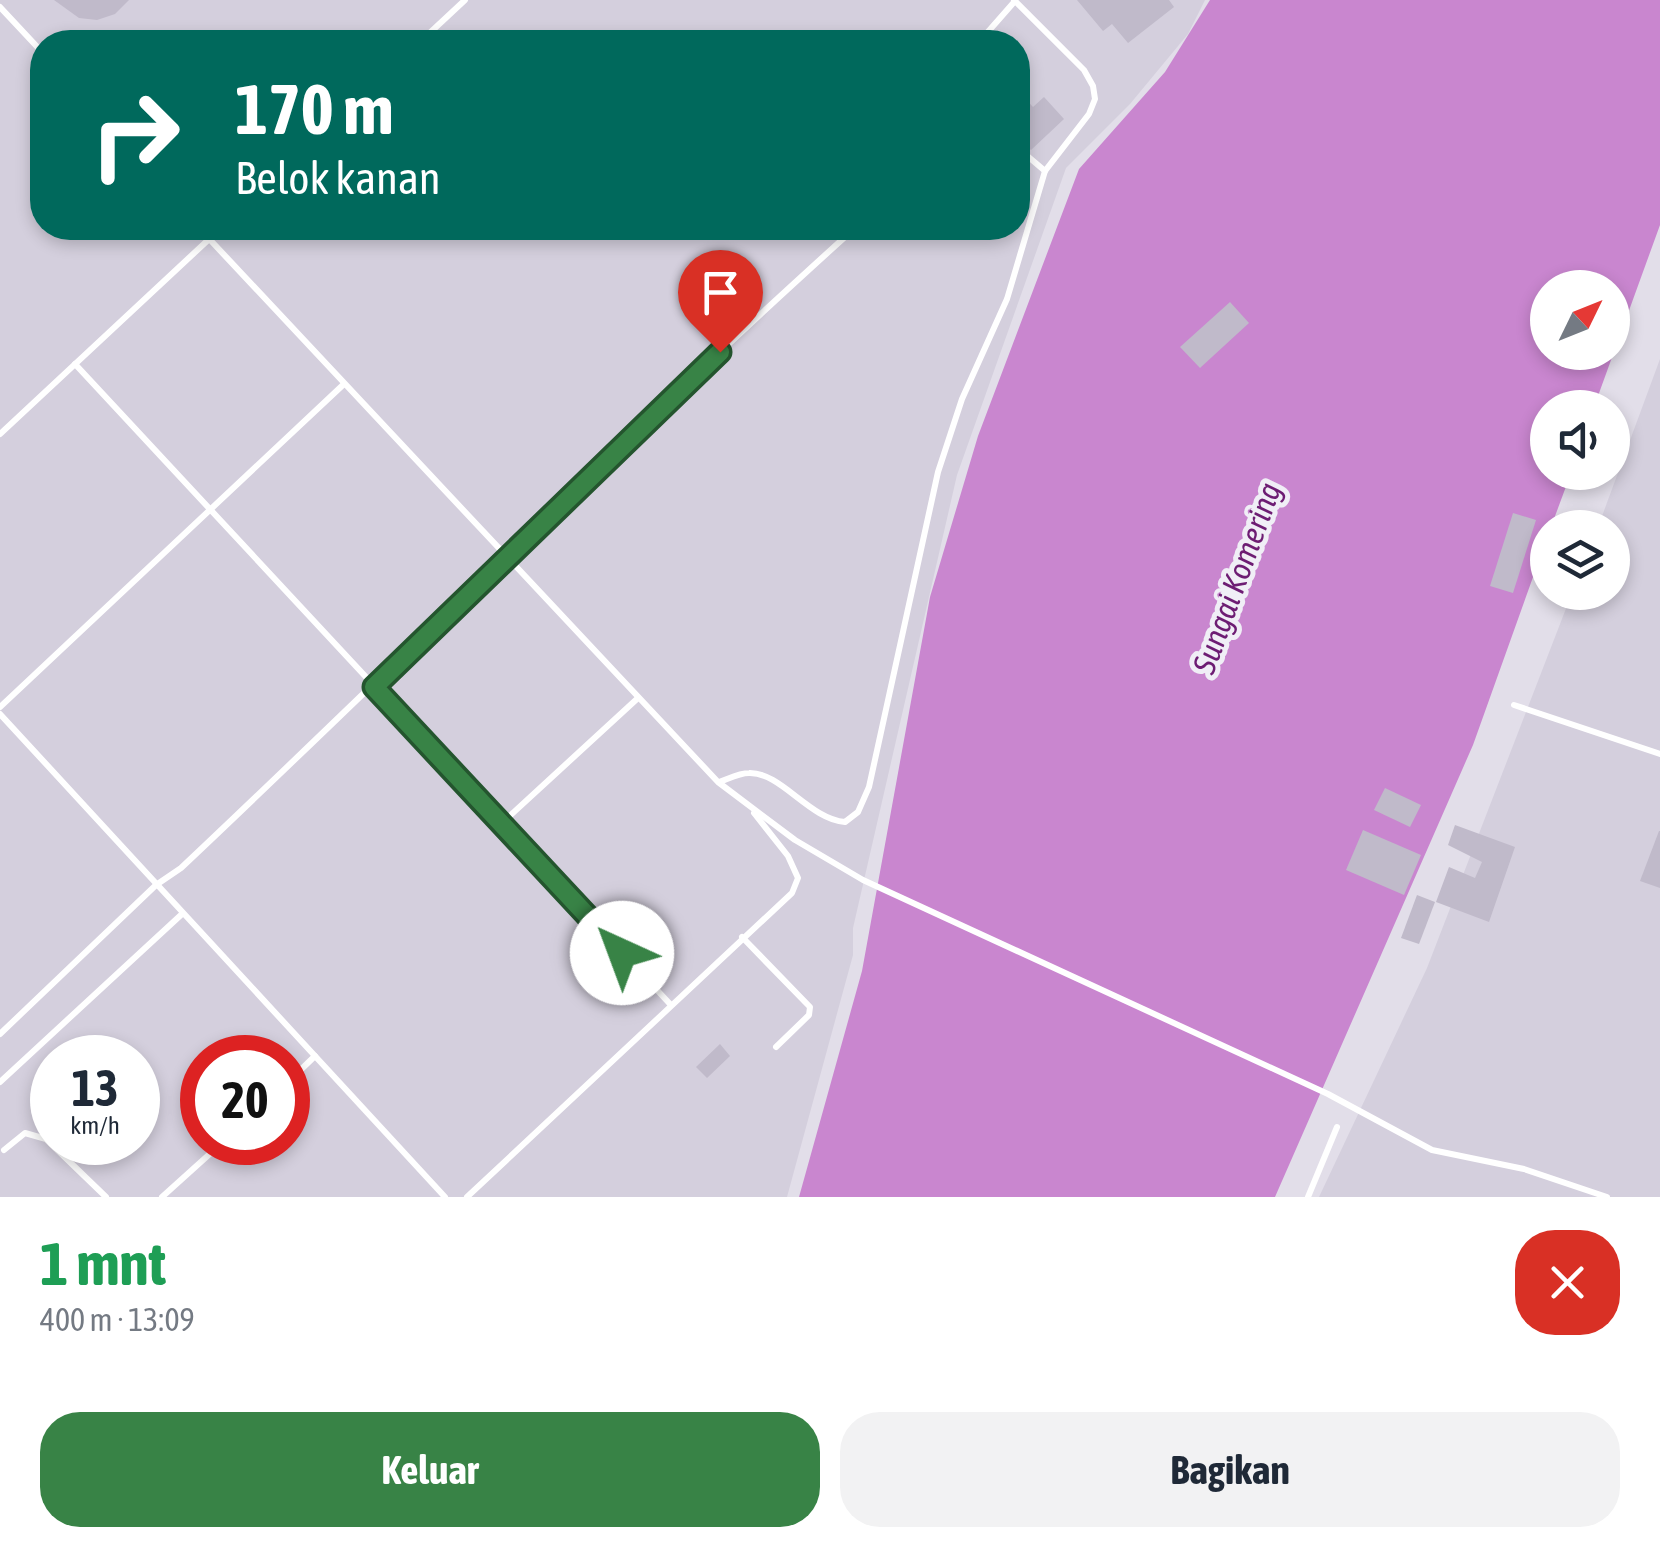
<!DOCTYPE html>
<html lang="id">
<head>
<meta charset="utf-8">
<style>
	:root { --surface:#fff; --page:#f2f2f3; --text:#1f2937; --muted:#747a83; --accent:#388346 }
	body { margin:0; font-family:"Asap Condensed",sans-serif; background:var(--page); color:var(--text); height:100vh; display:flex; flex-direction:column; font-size:38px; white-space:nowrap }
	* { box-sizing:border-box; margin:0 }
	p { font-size:32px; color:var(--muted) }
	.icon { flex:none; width:55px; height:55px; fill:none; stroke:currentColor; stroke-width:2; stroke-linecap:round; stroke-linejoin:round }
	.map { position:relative; height:1197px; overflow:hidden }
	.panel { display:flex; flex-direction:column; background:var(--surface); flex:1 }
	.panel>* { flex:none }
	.hud { position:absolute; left:30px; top:30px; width:1000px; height:210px; border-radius:40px; box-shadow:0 5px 15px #0003; background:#00695c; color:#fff; overflow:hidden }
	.needle { width:65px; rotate:47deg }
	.fabs { position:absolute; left:1530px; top:270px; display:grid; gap:20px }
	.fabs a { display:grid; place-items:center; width:100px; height:100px; border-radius:50%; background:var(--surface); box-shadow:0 5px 15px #0003; font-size:50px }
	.speed { position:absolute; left:30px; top:1035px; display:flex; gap:20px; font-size:50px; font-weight:700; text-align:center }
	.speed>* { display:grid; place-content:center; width:130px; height:130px; border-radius:50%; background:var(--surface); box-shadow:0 5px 15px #0003; line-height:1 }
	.speed small { font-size:25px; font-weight:400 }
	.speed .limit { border:15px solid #d22; background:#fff; color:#111 }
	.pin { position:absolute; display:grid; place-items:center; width:85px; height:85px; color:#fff; margin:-102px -42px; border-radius:50% 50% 50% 0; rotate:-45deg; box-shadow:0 0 10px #0007 }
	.pin .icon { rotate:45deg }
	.me { position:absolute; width:110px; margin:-55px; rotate:317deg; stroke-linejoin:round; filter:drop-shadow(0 0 8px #0008) }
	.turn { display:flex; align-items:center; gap:35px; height:210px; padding:0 40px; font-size:45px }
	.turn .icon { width:130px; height:130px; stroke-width:2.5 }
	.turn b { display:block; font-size:70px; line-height:85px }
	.round { display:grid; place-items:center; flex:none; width:105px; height:105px; border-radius:40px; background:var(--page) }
	.headline { display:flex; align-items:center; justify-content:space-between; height:170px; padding:0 40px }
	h1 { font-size:60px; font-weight:700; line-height:75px; color:#1e9e55 }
	.button { display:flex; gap:20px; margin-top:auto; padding:20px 40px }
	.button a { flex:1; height:115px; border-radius:40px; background:var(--accent); color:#fff; font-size:40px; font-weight:700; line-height:115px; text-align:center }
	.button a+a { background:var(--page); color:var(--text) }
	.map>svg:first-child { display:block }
	.built { fill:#d4cfdd; fill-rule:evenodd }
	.water { fill:#c986cf; fill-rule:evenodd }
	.building { fill:#c0baca }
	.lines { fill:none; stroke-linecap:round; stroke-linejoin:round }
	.lane { stroke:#fff; stroke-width:6 }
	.route-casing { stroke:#24552e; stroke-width:25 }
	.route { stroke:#388346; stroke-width:18 }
	.labels { text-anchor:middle; stroke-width:10; stroke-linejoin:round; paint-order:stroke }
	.water-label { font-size:32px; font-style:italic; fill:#6d1c73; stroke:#f0eef6 }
</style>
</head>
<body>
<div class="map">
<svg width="1660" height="1197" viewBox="0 0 1660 1197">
	<rect width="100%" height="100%" fill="#e2dee9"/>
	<g class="built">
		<path d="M0,0H1205L1188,34L1130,104L1066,168L957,475L853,928V955L787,1197H0ZM42,42H1018V228H42ZM52,1058H138V1142H52ZM202,1058H288V1142H202Z"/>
		<path d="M1660,359V1197H1319L1427,968L1572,593L1612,592V528L1598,527Z"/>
	</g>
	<path class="water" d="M1210,0H1660V225L1594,407L1548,408V472L1571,473L1551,527L1548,528L1547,538L1473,745L1275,1197H799L862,971L930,597L978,436L1079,169L1165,72ZM1548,288H1612V352H1548Z"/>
	<g class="building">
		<path d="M54,0H129L115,14L97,20L79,18Z"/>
		<path d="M1077,0H1169L1174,7L1128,43L1112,24L1103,31Z"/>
		<path d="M1018,91L1033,107L1044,97L1064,119L1031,150L1018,138Z"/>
		<path d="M1230,302L1249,323L1200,368L1180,347Z"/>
		<path d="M1513,513L1536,520L1513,593L1490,586Z"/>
		<path d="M1385,788L1421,805L1410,827L1374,810Z"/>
		<path d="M1455,825L1515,847L1489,922L1436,902L1449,867L1475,878L1482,862L1448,845Z"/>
		<path d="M1363,830L1421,855L1404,895L1346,870Z"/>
		<path d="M1659,831H1660V888L1640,881Z"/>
		<path d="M1417,895L1435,902L1419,944L1401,938Z"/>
		<path d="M720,1044L730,1056L707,1078L696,1067Z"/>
	</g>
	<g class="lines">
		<g class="lane">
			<path d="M0,7L42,52"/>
			<path d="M420,42L465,0"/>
			<path d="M979,42L1015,1"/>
			<path d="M1018,148L1045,171"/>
			<path d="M199,228L718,782L795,840L863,880L1328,1094L1432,1150L1524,1169L1607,1197"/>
			<path d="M75,364L670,1004"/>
			<path d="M0,434L221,228"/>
			<path d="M1514,705L1660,754"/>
			<path d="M0,707L344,384"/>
			<path d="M0,714L315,1056L288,1082"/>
			<path d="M719,782C728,779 739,773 749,773C781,772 809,819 845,822L858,812L869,787L938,472L962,399L1007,299L1045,171L1089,114L1095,99L1093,86L1084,70L1014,0"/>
			<path d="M502,823L638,698"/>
			<path d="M742,937L810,1007L809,1015L776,1047"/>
			<path d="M0,1034L156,885L181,868C407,655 625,435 855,228"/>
			<path d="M315,1056L445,1197"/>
			<path d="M0,1082L182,914"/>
			<path d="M4,1150L25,1133L46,1139L106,1197"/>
			<path d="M162,1197L223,1142"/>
			<path d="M467,1197L792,893L798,878L788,856L754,813"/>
			<path d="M1308,1197L1337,1127"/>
		</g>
	</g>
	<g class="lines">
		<g class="route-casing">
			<path id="route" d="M622,953L374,687L720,352"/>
		</g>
		<use href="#route" class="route"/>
	</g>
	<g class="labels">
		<g class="water-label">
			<text transform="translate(1237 578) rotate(-70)" y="11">Sungai Komering</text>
		</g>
	</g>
</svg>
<div class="fabs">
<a><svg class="needle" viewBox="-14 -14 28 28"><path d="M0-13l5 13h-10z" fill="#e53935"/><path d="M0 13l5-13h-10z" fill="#747a83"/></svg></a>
<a><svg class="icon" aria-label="sound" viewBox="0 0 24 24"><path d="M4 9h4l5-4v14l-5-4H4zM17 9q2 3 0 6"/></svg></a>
<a><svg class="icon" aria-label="layers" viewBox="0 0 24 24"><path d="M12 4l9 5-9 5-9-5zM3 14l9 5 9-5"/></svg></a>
</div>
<div class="speed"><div>13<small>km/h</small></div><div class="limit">20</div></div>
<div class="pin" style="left:720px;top:352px;background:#d93025"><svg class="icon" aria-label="arrive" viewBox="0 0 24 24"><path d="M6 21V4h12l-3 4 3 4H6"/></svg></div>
<svg class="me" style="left:622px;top:953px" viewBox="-20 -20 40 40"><circle r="19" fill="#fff"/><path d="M0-13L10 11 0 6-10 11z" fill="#388346"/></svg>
<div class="hud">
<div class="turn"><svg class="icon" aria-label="right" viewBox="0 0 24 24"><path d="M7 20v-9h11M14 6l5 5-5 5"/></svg><div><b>170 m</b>Belok kanan</div></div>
</div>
</div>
<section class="panel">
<div class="headline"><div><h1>1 mnt</h1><p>400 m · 13:09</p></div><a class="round" style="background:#d93025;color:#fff"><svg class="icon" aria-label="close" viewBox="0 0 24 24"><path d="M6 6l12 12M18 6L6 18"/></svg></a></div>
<div class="button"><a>Keluar</a><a>Bagikan</a></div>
</section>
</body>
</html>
